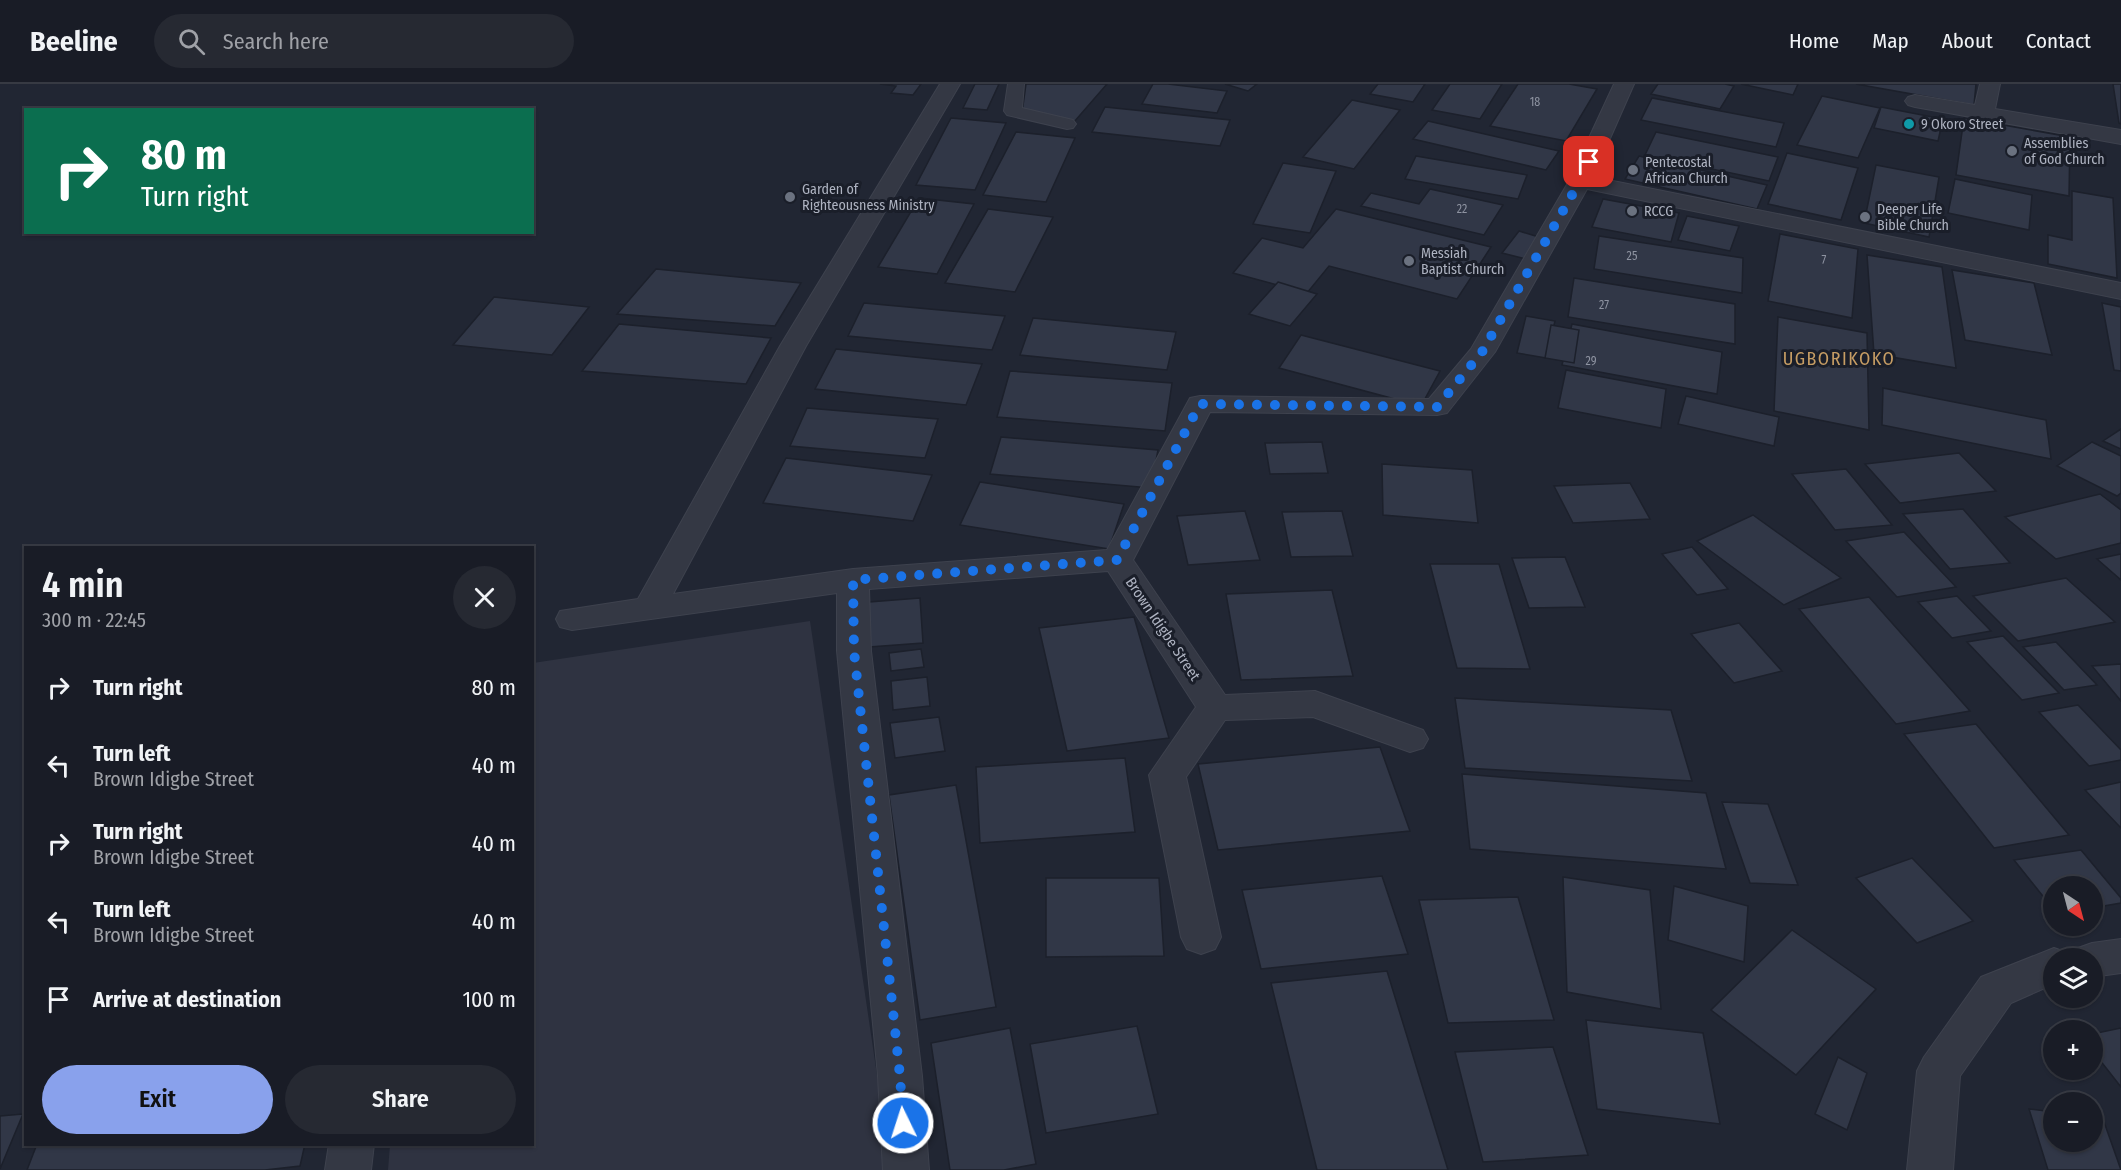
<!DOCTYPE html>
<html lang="en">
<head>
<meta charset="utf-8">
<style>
	:root { --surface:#191c26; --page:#262932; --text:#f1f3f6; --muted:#9fa1a7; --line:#373a43; --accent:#89a1ec }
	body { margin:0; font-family:"Fira Sans Condensed",sans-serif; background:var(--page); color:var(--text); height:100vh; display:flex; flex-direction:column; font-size:22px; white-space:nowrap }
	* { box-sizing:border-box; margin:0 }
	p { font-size:20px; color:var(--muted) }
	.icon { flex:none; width:33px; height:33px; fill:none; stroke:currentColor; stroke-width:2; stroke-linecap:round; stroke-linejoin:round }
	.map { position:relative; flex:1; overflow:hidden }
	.panel { position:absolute; left:24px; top:462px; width:510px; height:600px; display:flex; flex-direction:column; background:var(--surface); border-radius:0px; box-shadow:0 2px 4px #0004,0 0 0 2px var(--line) }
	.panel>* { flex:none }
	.banner { position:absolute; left:24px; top:24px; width:510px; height:126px; border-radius:0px; box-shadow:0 2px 4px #0004,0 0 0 2px var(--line); background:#0b6e4f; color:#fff; overflow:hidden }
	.needle { width:39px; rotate:144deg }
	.tools { position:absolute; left:2043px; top:792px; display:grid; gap:12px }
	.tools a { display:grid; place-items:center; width:60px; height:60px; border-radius:50%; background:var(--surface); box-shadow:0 2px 4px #0004,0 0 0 2px var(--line); font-size:30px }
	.pin { position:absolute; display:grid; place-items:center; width:51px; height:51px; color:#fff; margin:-26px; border-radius:12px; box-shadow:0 3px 9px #0006 }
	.me { position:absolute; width:66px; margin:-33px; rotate:356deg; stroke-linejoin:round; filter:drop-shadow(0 0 4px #0008) }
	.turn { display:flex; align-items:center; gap:21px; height:126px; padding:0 18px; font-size:27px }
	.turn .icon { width:78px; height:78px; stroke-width:2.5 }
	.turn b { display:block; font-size:42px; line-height:51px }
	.round { display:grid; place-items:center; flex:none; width:63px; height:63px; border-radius:32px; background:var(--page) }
	.summary { display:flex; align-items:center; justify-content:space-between; height:102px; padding:0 18px }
	h1 { font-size:36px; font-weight:600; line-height:45px }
	.primary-button { display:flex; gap:12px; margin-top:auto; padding:12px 18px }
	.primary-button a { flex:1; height:69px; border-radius:36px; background:var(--accent); color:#111; font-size:24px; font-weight:600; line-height:69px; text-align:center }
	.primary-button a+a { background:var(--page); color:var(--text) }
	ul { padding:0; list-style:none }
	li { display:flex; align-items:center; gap:18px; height:78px; padding:0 18px }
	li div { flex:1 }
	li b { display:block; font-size:22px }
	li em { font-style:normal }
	header { display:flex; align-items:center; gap:36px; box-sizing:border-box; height:84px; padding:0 30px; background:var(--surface); border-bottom:2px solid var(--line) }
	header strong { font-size:28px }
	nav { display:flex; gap:33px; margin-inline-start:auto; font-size:21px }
	.search { width:420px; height:54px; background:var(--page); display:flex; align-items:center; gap:15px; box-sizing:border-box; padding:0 21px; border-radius:33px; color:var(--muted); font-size:22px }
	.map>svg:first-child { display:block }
	.airport { fill:#2f3341 }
	.building { fill:#313747; stroke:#1c202b; stroke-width:1.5 }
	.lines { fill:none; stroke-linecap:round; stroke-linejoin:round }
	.service-casing { stroke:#3e424e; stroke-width:2 }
	.minor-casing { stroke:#3e424e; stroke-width:2 }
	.service { fill:#343844; fill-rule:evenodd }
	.minor { fill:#343844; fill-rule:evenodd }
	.route { stroke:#1a73e8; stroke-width:10; stroke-dasharray:0 18 }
	.culture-dot { fill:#0f9aa8; stroke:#1a1e29; stroke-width:2 }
	.worship-dot { fill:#6b7280; stroke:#1a1e29; stroke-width:2 }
	.labels { text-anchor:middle; stroke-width:6; stroke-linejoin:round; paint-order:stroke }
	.number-label { font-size:12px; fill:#8e93a1 }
	.far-poi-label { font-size:14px; fill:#aeb3c1; stroke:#1a1e29; text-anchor:start }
	.street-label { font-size:15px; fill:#aeb3c1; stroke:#1a1e29 }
	.quarter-label { font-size:18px; letter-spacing:1.5px; fill:#c69d64; stroke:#1a1e29 }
</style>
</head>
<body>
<header>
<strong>Beeline</strong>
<div class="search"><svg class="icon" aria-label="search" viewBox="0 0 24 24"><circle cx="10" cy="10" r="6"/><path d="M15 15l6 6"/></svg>Search here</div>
<nav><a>Home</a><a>Map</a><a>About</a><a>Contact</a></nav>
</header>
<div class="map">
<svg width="2121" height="1086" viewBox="0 0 2121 1086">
	<rect width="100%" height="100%" fill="#212633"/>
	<path class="airport" d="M810,537L891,1086H388L390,1061L532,1060L533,579Z"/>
	<g class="building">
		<path d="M880,0H921L913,11L891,9L896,2Z"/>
		<path d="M975,0H999L987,26L963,24Z"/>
		<path d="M1026,0H1107L1074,38L1022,29Z"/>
		<path d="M1153,0H1168L1227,7L1217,29L1142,20Z"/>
		<path d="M1225,0H1257L1248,7Z"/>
		<path d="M1378,0H1425L1413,18L1370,10Z"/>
		<path d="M1450,0H1502L1480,35L1432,26Z"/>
		<path d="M1518,0H1569L1597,5L1566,57L1490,42Z"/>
		<path d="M1658,0H1725L1734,2L1720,25L1651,10Z"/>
		<path d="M1741,0H1798L1793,11Z"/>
		<path d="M1856,0H1976L1974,21Z"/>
		<path d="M2113,0H2121V40L2119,39Z"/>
		<path d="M1822,12L1880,24L1858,74L1797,61Z"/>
		<path d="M1652,14L1784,39L1776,63L1641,36Z"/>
		<path d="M1352,16L1400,26L1354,85L1303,73Z"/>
		<path d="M1105,23L1230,36L1220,62L1092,48Z"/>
		<path d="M1881,23L1943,35L1938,57L1874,44Z"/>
		<path d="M951,34L1006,39L975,106L916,101Z"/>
		<path d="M1964,34L2070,53L2069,112L1956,91Z"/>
		<path d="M1428,37L1559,67L1546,86L1413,55Z"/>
		<path d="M1016,48L1075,54L1046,118L983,111Z"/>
		<path d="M1656,48L1778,73L1769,97L1645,71Z"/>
		<path d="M1787,69L1858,84L1841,136L1768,120Z"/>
		<path d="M1416,72L1527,91L1518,115L1405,95Z"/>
		<path d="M1639,72L1767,101L1757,125L1625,95Z"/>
		<path d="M1283,79L1336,87L1310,149L1253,140Z"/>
		<path d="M1876,81L1939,93L1929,153L1864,139Z"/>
		<path d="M1955,95L2032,111L2029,146L1948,129Z"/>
		<path d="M1430,105L1503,121L1484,151L1361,122L1371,109L1419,120Z"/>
		<path d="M2072,107L2113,114L2117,194L2048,180V151L2072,156Z"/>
		<path d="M919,114L974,120L937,190L878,183Z"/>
		<path d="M1603,115L1679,129L1671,158L1592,143Z"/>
		<path d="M988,125L1053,133L1015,208L945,199Z"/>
		<path d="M1336,125L1491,163L1457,215L1329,182L1307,209L1233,189L1262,154L1303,164Z"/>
		<path d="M1687,132L1739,142L1730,167L1678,156Z"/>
		<path d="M1519,147L1542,154L1526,175L1502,169Z"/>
		<path d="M1780,150L1858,165L1852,234L1768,217Z"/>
		<path d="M1599,152L1743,174L1742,209L1594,185Z"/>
		<path d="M1867,171L1942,183L1956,284L1874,270Z"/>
		<path d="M656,185L801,199L775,242L617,230Z"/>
		<path d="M1952,186L2034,199L2052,271L1965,256Z"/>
		<path d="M1574,194L1735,220V260L1568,233Z"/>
		<path d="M1278,198L1317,210L1290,242L1249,230Z"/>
		<path d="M494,213L589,223L552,271L453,261Z"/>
		<path d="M864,219L1005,232L992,266L848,252Z"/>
		<path d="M2102,219L2121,223V287L2114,286Z"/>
		<path d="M1526,232L1555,237L1546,274L1517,269Z"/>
		<path d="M1778,233L1867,249L1869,346L1774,327Z"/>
		<path d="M1033,234L1176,248L1167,286L1020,271Z"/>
		<path d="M619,240L771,254L746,300L582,287Z"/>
		<path d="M1572,240L1722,268L1717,310L1562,281Z"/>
		<path d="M1551,241L1579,246L1574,279L1545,274Z"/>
		<path d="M1301,251L1440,287L1421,322L1279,284Z"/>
		<path d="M836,265L982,280L966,321L815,305Z"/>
		<path d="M1566,286L1666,305L1661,344L1558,324Z"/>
		<path d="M1010,287L1172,299L1165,347L997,333Z"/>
		<path d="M1883,304L2046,336L2051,375L1882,341Z"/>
		<path d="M1686,312L1779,333L1774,362L1678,340Z"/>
		<path d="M807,324L938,335L925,374L790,362Z"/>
		<path d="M2121,345V365L2103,357Z"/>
		<path d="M1001,353L1158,366L1151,404L990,390Z"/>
		<path d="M1322,358L1328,389L1270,390L1265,359Z"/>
		<path d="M2092,358L2121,372V409L2117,412L2057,382Z"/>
		<path d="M1959,369L1996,407L1900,419L1865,380Z"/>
		<path d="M786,374L932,391L913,437L763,419Z"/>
		<path d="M1382,380L1472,386L1478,439L1383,431Z"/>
		<path d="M1846,385L1892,441L1835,446L1792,390Z"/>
		<path d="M980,398L1124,420L1109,465L960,441Z"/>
		<path d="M1630,399L1650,435L1573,439L1554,402Z"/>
		<path d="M2100,410L2121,426V459L2056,475L2005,433Z"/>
		<path d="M1963,425L2010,479L1950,485L1903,430Z"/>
		<path d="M1245,427L1260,476L1188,481L1177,432Z"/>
		<path d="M1342,427L1353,472L1291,473L1282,428Z"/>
		<path d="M1753,431L1841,494L1784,521L1697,457Z"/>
		<path d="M1904,448L1956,503L1897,513L1846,457Z"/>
		<path d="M1692,463L1728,505L1697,511L1662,470Z"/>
		<path d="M2121,470V496L2097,475Z"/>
		<path d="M1565,473L1585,523L1529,524L1512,474Z"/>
		<path d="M1430,480H1499L1530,585L1457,584Z"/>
		<path d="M2066,494L2115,538L2018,557L1973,512Z"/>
		<path d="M1332,506L1353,592L1241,596L1226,510Z"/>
		<path d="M1957,512L1991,547L1952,554L1918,518Z"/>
		<path d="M1869,513L1970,627L1896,640L1799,525Z"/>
		<path d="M920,514L923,559L869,563V518Z"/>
		<path d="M1134,533L1169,654L1067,667L1039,544Z"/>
		<path d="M1739,539L1782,587L1734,599L1691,550Z"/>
		<path d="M2003,552L2059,609L2022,616L1967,558Z"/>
		<path d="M2056,558L2097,601L2064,606L2023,563Z"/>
		<path d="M921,565L924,583L891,587L889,569Z"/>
		<path d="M2121,580V617L2092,582Z"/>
		<path d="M927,593L930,622L893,626L891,597Z"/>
		<path d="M1455,614L1671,626L1692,697L1465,684Z"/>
		<path d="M2078,621L2121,666V676L2089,682L2039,628Z"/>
		<path d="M939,633L945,667L895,674L890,639Z"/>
		<path d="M1976,640L2069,751L1994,764L1904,650Z"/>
		<path d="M1380,663L1410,747L1218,766L1198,680Z"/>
		<path d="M1125,674L1135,748L980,759L976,683Z"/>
		<path d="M1462,690L1706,709L1726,785L1470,765Z"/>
		<path d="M2121,698V744L2085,706Z"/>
		<path d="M956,701L996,923L920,936L889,711Z"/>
		<path d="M1722,718L1768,720L1798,801L1750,799Z"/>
		<path d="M2081,766L2121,814V819L2092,824V802H2054V826L2014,776Z"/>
		<path d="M1912,774L1973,837L1917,859L1856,794Z"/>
		<path d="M1382,792L1408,870L1261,885L1242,806Z"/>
		<path d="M1563,793L1650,806L1661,925L1567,908Z"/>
		<path d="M1046,794H1159L1164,872L1046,873Z"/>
		<path d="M1674,802L1748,822L1744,878L1668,856Z"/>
		<path d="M1518,813L1554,936L1448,939L1419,816Z"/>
		<path d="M1792,846L1876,905L1796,991L1711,926Z"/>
		<path d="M1387,887L1448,1086H1317L1271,899Z"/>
		<path d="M1586,936L1703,949L1720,1040L1597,1025Z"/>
		<path d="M1137,942L1158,1030L1046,1049L1030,960Z"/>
		<path d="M1010,944L1036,1080L1004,1086H950L931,959Z"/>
		<path d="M2121,944V1003L2092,966V950Z"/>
		<path d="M1553,963L1588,1071L1483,1078L1455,968Z"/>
		<path d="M1838,973L1867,989L1847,1046L1815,1030Z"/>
		<path d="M2029,1025L2054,1028V1058H2092V1034L2103,1035L2121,1086H2048Z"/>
		<path d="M23,1030L0,1085V1032Z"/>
		<path d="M37,1060H305L300,1082L265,1086H27Z"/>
	</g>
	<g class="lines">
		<g class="service-casing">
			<path id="service" d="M1008,0H1024L1022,24L1073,36L1076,40L1073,44L1067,45L1007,31L1004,27Z"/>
		</g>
		<g class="minor-casing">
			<g id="minor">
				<path d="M940,0H960L806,262L673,510L853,485L1107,466L1190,314L1200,312L1429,315L1471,265L1569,97L1614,0H1634L1593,93L2121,199V215L1587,105L1495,268L1447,329L1437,331L1210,328L1133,476L1225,611L1315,607L1423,646L1428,655L1423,664L1410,668L1313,633L1225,636L1186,693L1221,853L1215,865L1201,870L1187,865L1181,853L1149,691L1196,623L1108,487L869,505L871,567L922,992L929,1086H883L878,992L837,567V509L572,546L560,543L556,535L560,527L638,515L780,262Z"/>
				<path d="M1980,0H2000L1995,25L2121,46V60L1915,23L1908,21L1905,17L1908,13L1915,11L1975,21Z"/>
				<path d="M2121,855V889L2092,893V874H2072L2078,864L2092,859Z"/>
				<path d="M2054,864L2068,869L2071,874H2054V900L2011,919L1960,992L1953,1086H1907L1917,987L1924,973L1981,893Z"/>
				<path d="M329,1060H374L371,1086H325Z"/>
			</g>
		</g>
		<use href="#service" class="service"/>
		<use href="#minor" class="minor"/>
	</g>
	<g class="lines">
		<path class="route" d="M903,1039L900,992L854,567L853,496L1117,476L1200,320L1437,323L1482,268L1580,97L1589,78"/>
	</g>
	<circle class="culture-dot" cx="1909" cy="40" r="6"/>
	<g class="worship-dot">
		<circle cx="2012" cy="67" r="6"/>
		<circle cx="1633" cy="86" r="6"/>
		<circle cx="790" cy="113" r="6"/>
		<circle cx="1632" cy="127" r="6"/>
		<circle cx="1865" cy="133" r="6"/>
		<circle cx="1409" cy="177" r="6"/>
	</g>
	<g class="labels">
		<g class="number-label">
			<text x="1535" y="22">18</text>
			<text x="1462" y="129">22</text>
			<text x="1632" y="176">25</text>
			<text x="1824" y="180">7</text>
			<text x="1604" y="225">27</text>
			<text x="1591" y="281">29</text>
		</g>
		<g class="far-poi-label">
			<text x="1921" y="45">9 Okoro Street</text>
			<text x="2024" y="64">Assemblies<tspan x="2024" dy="16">of God Church</tspan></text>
			<text x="1645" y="83">Pentecostal<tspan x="1645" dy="16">African Church</tspan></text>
			<text x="802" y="110">Garden of<tspan x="802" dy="16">Righteousness Ministry</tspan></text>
			<text x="1877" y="130">Deeper Life<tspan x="1877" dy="16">Bible Church</tspan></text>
			<text x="1644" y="132">RCCG</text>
			<text x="1421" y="174">Messiah<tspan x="1421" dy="16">Baptist Church</tspan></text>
		</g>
		<g class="street-label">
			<text transform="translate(1163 545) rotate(56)" y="5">Brown Idigbe Street</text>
		</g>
		<g class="quarter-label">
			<text x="1839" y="281">UGBORIKOKO</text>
		</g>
	</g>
</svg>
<div class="tools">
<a><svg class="needle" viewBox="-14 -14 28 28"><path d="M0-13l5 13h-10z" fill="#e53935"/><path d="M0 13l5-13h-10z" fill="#9fa1a7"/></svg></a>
<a><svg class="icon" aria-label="layers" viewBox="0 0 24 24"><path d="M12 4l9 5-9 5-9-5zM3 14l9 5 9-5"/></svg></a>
<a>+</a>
<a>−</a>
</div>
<div class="pin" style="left:1589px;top:78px;background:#d93025"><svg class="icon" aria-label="arrive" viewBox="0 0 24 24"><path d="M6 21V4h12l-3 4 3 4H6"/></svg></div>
<svg class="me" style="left:903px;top:1039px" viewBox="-20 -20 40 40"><circle r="17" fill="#1a73e8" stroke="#fff" stroke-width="3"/><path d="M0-11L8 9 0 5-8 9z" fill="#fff"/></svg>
<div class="banner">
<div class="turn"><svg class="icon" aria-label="right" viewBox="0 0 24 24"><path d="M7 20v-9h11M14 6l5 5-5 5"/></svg><div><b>80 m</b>Turn right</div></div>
</div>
<section class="panel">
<div class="summary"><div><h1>4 min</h1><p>300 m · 22:45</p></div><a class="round"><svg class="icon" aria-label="close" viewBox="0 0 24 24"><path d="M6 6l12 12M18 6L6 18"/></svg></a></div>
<ul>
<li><svg class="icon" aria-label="right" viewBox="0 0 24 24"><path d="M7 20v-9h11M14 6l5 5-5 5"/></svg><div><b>Turn right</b></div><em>80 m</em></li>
<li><svg class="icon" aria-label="left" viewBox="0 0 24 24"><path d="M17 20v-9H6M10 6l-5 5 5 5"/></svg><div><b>Turn left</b><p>Brown Idigbe Street</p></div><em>40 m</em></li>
<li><svg class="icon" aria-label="right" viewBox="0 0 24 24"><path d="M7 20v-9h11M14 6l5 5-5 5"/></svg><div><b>Turn right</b><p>Brown Idigbe Street</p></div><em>40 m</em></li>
<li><svg class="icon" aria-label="left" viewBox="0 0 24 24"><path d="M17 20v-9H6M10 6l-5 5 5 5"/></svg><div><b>Turn left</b><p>Brown Idigbe Street</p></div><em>40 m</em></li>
<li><svg class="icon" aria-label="arrive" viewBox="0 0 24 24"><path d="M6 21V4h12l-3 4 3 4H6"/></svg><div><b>Arrive at destination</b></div><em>100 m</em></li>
</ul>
<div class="primary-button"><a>Exit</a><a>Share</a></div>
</section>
</div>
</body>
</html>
